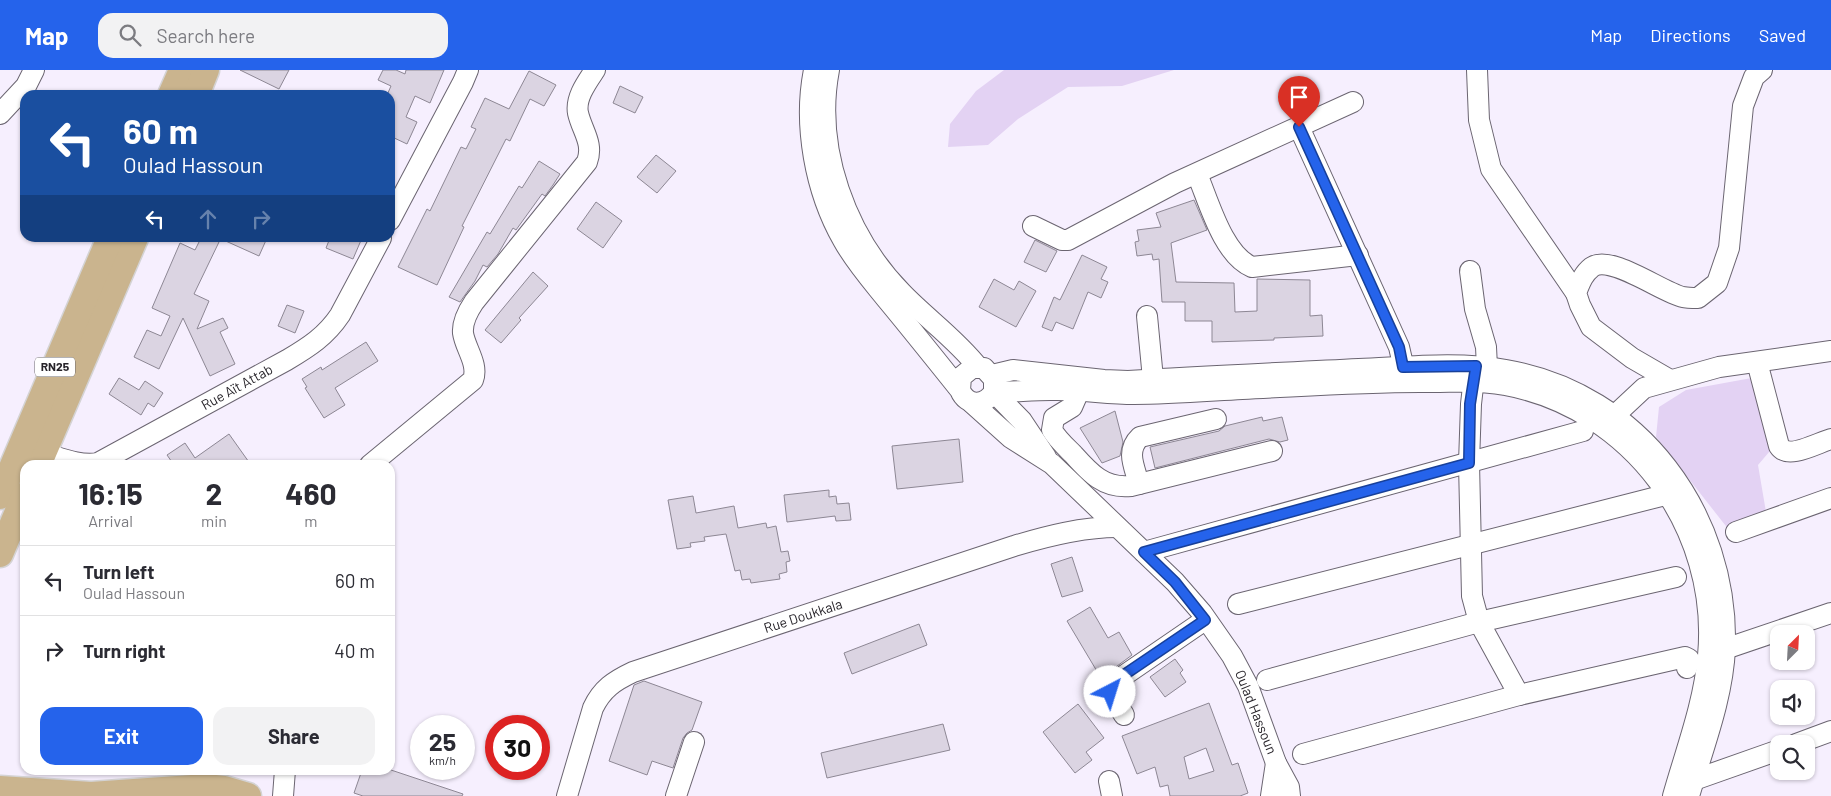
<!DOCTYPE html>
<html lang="en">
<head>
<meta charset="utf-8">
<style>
	:root { --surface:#fff; --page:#f2f2f3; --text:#2b2b33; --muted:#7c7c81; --line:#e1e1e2; --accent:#2563eb }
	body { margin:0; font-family:Barlow,sans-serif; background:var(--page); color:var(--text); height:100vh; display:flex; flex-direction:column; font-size:19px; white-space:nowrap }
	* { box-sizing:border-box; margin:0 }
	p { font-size:16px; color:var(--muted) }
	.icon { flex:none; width:28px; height:28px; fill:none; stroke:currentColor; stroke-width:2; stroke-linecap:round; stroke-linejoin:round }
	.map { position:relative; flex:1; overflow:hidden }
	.panel { position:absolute; left:20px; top:390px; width:375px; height:315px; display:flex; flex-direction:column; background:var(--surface); border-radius:15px; box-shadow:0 1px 4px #0004 }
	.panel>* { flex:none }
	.banner { position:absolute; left:20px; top:20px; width:375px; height:152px; border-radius:15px; box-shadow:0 1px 4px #0004; background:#1a4fa0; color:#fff; overflow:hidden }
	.needle { width:32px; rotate:24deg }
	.controls { position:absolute; left:1770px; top:555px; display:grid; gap:10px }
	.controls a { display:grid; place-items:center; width:45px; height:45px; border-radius:10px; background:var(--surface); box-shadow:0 1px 4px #0004; font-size:25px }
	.speed { position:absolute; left:410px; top:645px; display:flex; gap:10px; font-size:25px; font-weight:700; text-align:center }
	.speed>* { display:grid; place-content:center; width:65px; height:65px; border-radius:50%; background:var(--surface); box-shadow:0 1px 4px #0004; line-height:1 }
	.speed small { font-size:12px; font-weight:400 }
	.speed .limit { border:8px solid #d22; background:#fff; color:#111 }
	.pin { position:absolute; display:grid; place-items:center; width:42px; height:42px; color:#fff; margin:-51px -21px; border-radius:50% 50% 50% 0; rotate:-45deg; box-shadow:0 0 5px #0007 }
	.pin .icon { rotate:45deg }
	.me { position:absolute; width:55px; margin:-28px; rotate:40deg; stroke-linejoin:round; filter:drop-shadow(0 0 4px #0008) }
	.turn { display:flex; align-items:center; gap:18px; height:105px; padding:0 20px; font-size:22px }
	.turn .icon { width:65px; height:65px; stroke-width:2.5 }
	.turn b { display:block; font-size:35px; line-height:42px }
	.lanes { display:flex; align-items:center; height:48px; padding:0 20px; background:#0003; justify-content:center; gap:25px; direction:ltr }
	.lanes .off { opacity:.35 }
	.eta { display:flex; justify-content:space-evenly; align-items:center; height:85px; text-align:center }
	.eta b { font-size:30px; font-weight:700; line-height:35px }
	.primary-button { display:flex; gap:10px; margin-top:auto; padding:10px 20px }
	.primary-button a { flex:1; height:58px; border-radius:15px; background:var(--accent); color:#fff; font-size:20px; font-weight:700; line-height:58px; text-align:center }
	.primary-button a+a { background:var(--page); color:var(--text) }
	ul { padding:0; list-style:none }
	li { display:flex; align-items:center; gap:15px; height:70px; padding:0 20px; border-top:1px solid var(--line) }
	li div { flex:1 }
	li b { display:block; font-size:19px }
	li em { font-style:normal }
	header { display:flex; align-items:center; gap:30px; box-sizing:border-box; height:70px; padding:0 25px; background:var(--accent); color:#fff }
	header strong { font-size:24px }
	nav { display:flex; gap:28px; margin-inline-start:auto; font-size:18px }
	.search { width:350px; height:45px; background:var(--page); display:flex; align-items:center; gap:12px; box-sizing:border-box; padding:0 18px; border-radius:15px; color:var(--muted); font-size:19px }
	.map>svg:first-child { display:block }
	.green { fill:#e3d2f3 }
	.building { fill:#dbd4e2; stroke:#8d8794; fill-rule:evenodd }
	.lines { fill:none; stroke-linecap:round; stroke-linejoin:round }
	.minor-casing { stroke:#6b6571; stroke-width:22 }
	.major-casing { stroke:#d4d3d4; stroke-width:29 }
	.minor { stroke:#fff; stroke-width:20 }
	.major { stroke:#cab48e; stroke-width:26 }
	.route-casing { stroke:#184099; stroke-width:12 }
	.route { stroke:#2563eb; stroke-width:9 }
	.labels { text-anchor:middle; stroke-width:4.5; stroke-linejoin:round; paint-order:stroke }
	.shield { fill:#fff; stroke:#68666a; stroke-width:1 }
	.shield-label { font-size:12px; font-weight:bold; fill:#27242a }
	.street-label { font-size:14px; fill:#27242a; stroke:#fff }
</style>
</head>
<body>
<header>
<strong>Map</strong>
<div class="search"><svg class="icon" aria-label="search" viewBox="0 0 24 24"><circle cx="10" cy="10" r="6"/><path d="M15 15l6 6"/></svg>Search here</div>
<nav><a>Map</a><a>Directions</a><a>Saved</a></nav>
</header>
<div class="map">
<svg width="1831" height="726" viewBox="0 0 1831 726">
	<rect width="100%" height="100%" fill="#f6effe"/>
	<g class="green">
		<path d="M1004,0H1174L1122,16L1068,17L1018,49L988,75L948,77L950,54L976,21Z"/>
		<path d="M1757,307L1775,375L1758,395L1766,442L1729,460L1656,367L1659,337L1686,320Z"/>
	</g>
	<g class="building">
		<path d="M240,0H289L279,19Z"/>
		<path d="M383,0H396L405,4L406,0H444L430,33L415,26L406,47L417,52L407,74L390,66V25H387L391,16L378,10Z"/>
		<path d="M529,1L556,15L544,36L530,29L510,71L506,69L462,156L464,157L437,215L398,197L427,139L430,141L461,77L466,79L476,59L471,57L485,28L509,39Z"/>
		<path d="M620,16L643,27L635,43L613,33Z"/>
		<path d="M656,85L676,101L657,123L637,107Z"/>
		<path d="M539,91L560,104L553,115L545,126L542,124L516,160L513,158L498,184L487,197L483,195L475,211L460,232L449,227L487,162L490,164L519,116L522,118Z"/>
		<path d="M1194,130L1207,160L1171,173L1176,212L1234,213L1235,242L1257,241V209L1310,210V246L1322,245L1323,266L1274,268V270L1212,272V251H1185V232H1162L1159,189L1153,190L1152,184L1137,186L1135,172L1139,171L1137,160L1161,157L1156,143Z"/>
		<path d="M596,132L622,151L603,178L577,159Z"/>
		<path d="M201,168H210L219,172L194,224L209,231L197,259L223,248L228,258L220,262L235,294L210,306L183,248L159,299L134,287L147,260L161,266L170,246L152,238L180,173L195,180Z"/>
		<path d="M219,168H267L259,186Z"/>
		<path d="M330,168H362L353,189L326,178Z"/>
		<path d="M1035,170L1057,181L1046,202L1024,192Z"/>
		<path d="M1082,185L1107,197L1101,209L1108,212L1101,228L1088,222L1073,259L1056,252L1052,261L1042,257L1054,227L1060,230Z"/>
		<path d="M533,202L548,216L519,248L521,250L501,273L485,260Z"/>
		<path d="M994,209L1014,220L1019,211L1036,221L1016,257L979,237Z"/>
		<path d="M287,235L304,241L295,263L278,256Z"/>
		<path d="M366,272L378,291L335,318L345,335L324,348L305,318L307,317L302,309L321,297L322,300Z"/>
		<path d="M119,308L139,320L145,311L163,323L154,337L148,333L141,345L109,324Z"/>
		<path d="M1115,341L1123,372L1120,386L1102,393L1080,358Z"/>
		<path d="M1262,347L1263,351L1282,347L1288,370L1280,372L1269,369L1155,398L1150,377L1219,361L1225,356Z"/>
		<path d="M229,364L251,395H174L167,385L185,373L195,388Z"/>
		<path d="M959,369L963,412L897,419L892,376Z"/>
		<path d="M829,420V427L836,426L837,434L849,433L851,450L836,451L835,446L787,452L784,425Z"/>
		<path d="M693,426L696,443L734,436L738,458L766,453L767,458L776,456L781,482L788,481L790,491L786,492L787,502L779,504L780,509L751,513L750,509L742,510L740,500L735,501L726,464L704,467L705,471L690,473L691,477L677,479L668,430Z"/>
		<path d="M1072,487L1083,521L1062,527L1051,494Z"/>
		<path d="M1090,537L1108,568L1119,562L1132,585L1101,608L1067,551Z"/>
		<path d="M919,554L927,575L852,604L844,583Z"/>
		<path d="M1175,589L1183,600L1180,603L1186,612L1165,627L1150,607Z"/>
		<path d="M644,611L702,632L692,660L687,663L683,668L673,698L652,691L647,705L609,691L634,615Z"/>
		<path d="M1209,633L1232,695L1238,693L1248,723L1240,726H1170L1168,715L1160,717L1155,697L1137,704L1122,666ZM1206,678L1214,701L1189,709L1184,687Z"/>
		<path d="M1078,634L1104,668L1086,682L1092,690L1075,703L1043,662Z"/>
		<path d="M943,654L950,680L827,708L821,683Z"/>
		<path d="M362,700H391L463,724L462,726H363L354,723Z"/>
	</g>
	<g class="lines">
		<g class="minor-casing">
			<g id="minor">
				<path d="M814,0C803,55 815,121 843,170C855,192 872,211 888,231C912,260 936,290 960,320C967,337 985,336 994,322V309L984,298H972L961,307L960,320"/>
				<path d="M829,0C814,79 846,166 902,223C926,248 956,269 978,297"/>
				<path d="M1477,0L1479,50L1491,99L1576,223"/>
				<path d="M0,44L26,16L34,0"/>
				<path d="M1299,57L1399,277L1402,290L1404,310"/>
				<path d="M1197,104C1209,132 1223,185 1252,197L1358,185"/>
				<path d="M390,150L463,12L468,0"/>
				<path d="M1033,156L1062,170H1068L1175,113L1353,32"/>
				<path d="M1470,201L1475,239L1486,277L1487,297"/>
				<path d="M1147,246L1153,309"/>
				<path d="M1757,292L1779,376C1788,390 1817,373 1831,369"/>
				<path d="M1475,299L1471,334L1469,393L1472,526L1479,552L1519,625"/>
				<path d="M992,305L1013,300L1104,310L1128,311C1205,306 1282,303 1359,299C1407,297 1458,291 1506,300C1640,323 1729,445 1725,578C1723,628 1703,678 1689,726"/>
				<path d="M1670,310L1632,288L1591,257L1580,235L1576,223C1580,213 1583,204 1592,197C1611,184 1663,223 1683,227C1687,228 1693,228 1698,228L1717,213L1729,178L1743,36L1754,7L1762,0"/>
				<path d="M1079,321L1072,337L1054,348L1052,360C1057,369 1066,377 1073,384C1090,403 1104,419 1131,416L1272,381"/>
				<path d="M994,322C1013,322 1032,320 1051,320C1079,319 1106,324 1134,324C1170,324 1206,321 1242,319C1306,316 1369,311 1433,312C1457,312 1481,310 1505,315C1631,338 1720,458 1708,586C1704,633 1686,680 1673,726"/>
				<path d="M994,322L1022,351L1046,387"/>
				<path d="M972,333L1011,368L1052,394L1175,512L1202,543L1232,586L1248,616L1276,693L1289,717L1290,726"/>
				<path d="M1606,356L1614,346L1644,318L1719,297L1831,281"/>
				<path d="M43,383C61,388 79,396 98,393L287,290C309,277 326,266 340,245L381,168"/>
				<path d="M370,395L473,310C479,294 465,278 463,263C462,252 468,241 474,232L587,92C594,73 582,61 578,43C575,28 587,12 595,0"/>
				<path d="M1139,414C1135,398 1125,381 1140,367L1216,349"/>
				<path d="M1736,462L1831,428"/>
				<path d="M1144,482L1583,361"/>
				<path d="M1238,534L1669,424"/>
				<path d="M1713,583L1831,543"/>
				<path d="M1267,610L1479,552L1676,507"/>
				<path d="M1124,645L1110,622L1113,613L1205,550"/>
				<path d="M1796,674L1831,661"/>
				<path d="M1303,684L1519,625L1685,587L1689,589L1687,598"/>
				<path d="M1694,710L1779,680"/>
				<path d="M1109,711L1112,726"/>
				<path d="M283,726L285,700"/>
				<path d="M567,726L593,638C602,619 614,611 633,602L1014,476C1047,466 1082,457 1117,457"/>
				<path d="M676,726L694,672"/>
				<path d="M1271,726L1276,693"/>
			</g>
		</g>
		<g class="major-casing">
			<g id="major">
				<path d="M171,25L182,0"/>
				<path d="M196,25L206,0"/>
				<path d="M38,395L135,168"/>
				<path d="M0,426L110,168"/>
				<path d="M0,484L25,425"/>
				<path d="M0,719L91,725L206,717L224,719L248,726"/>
			</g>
		</g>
		<use href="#minor" class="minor"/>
		<use href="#major" class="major"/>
	</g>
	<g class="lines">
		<g class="route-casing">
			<path id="route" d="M1110,622L1112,613L1205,550L1175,512L1144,482L1469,393L1470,334L1476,296L1403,297L1399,277L1299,57"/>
		</g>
		<use href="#route" class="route"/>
	</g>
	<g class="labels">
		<rect class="shield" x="35" y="287.5" width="40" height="19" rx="4"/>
		<g class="shield-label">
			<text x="55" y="301">RN25</text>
		</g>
		<g class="street-label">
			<text transform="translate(237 317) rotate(-29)" y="5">Rue Aït Attab</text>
			<text transform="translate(803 546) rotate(-18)" y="5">Rue Doukkala</text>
			<text transform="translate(1256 642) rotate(68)" y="5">Oulad Hassoun</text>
		</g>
	</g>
</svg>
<div class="controls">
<a><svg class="needle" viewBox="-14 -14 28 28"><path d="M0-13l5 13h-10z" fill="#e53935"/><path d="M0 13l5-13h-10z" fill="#7c7c81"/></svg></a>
<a><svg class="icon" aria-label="sound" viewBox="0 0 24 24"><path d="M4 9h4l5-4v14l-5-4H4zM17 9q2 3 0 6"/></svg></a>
<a><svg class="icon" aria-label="search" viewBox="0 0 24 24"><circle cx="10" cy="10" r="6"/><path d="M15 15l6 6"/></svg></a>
</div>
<div class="speed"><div>25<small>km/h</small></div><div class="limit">30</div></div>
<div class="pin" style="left:1299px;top:57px;background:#d93025"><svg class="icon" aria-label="arrive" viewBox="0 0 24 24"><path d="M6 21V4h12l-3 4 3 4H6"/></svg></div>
<svg class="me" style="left:1110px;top:622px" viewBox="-20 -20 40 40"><circle r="19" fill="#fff"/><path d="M0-13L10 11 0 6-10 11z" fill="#2563eb"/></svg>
<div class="banner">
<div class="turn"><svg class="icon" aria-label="left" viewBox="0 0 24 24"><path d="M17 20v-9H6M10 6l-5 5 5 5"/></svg><div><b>60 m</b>Oulad Hassoun</div></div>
<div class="lanes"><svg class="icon" aria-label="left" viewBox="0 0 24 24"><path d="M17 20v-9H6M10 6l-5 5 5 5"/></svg><svg class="icon off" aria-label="ahead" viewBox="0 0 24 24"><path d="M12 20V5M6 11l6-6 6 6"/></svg><svg class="icon off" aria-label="right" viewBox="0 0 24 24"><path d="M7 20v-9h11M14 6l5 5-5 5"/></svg></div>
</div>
<section class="panel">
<div class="eta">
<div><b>16:15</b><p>Arrival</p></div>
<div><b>2</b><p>min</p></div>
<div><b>460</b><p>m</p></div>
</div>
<ul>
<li><svg class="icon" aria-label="left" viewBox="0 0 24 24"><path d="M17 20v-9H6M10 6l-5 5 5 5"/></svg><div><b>Turn left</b><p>Oulad Hassoun</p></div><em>60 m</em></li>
<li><svg class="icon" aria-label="right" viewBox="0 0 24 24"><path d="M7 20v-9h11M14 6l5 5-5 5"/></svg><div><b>Turn right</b></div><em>40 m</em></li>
</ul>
<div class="primary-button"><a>Exit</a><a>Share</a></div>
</section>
</div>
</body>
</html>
